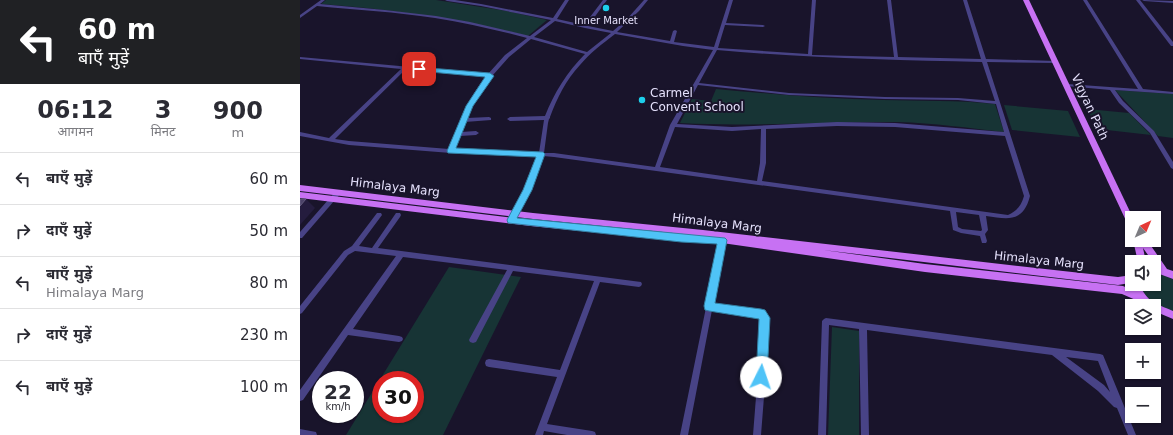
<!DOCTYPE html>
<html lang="hi">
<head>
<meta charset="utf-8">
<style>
	:root { --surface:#fff; --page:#f2f2f3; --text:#2b2b33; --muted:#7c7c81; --line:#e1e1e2 }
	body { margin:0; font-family:"DejaVu Sans","Noto Sans Devanagari",sans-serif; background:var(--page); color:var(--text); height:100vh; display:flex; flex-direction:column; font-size:15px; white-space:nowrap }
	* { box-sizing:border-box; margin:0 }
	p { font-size:13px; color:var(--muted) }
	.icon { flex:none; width:22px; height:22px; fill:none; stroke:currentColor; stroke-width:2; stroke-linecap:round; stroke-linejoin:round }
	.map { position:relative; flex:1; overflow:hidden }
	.side { display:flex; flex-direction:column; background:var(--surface); width:300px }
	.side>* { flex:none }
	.guide { background:#202124; color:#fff; overflow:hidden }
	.needle { width:26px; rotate:44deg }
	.controls { position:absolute; left:825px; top:211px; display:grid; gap:8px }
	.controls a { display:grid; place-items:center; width:36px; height:36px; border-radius:0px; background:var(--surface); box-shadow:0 1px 3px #0004; font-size:20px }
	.speed { position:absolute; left:12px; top:371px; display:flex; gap:8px; font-size:20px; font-weight:700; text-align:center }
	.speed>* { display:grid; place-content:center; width:52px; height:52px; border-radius:50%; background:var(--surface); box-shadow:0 1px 3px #0004; line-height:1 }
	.speed small { font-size:10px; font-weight:400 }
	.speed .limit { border:6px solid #d22; background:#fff; color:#111 }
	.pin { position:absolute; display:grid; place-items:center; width:34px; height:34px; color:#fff; margin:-17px; border-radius:8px; box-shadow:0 2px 6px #0006 }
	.me { position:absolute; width:44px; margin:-22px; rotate:4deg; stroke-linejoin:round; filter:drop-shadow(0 0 3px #0008) }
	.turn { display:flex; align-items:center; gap:14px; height:84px; padding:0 12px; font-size:18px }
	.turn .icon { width:52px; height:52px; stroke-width:2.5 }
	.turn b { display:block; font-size:28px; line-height:34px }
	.eta { display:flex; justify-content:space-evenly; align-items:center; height:68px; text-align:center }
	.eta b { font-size:24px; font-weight:700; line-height:28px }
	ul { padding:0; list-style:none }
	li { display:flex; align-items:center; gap:12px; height:52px; padding:0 12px; border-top:1px solid var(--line) }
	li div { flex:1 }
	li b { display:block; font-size:15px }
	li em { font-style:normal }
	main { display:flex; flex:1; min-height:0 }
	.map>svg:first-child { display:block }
	.green { fill:#173435; fill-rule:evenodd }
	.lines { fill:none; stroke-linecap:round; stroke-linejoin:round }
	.minor { fill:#484386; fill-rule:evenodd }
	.major { fill:#c771f3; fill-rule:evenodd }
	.shaded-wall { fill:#241c3e }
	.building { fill:#4b4268; stroke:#635b7f }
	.route { fill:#4fc3f7; stroke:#337fa1 }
	.poi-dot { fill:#1dcfec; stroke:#19142b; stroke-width:1.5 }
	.labels { text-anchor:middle; stroke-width:4; stroke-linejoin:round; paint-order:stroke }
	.far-poi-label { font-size:10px; fill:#e5e1fc; stroke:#19142b }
	.poi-label { font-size:12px; fill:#e5e1fc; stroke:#19142b; text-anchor:start }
	.street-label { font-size:12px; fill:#e5e1fc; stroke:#19142b }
</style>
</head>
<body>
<main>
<section class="side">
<div class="guide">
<div class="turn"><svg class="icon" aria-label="left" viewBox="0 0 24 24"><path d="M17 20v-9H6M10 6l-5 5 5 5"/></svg><div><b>60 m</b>बाएँ मुड़ें</div></div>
</div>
<div class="eta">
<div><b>06:12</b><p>आगमन</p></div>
<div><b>3</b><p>मिनट</p></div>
<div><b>900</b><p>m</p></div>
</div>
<ul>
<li><svg class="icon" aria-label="left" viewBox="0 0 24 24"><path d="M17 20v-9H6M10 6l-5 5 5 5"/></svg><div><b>बाएँ मुड़ें</b></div><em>60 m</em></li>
<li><svg class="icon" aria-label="right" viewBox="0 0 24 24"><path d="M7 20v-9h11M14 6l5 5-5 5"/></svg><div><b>दाएँ मुड़ें</b></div><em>50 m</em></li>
<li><svg class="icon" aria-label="left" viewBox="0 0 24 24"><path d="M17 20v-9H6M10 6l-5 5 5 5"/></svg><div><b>बाएँ मुड़ें</b><p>Himalaya Marg</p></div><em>80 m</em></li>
<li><svg class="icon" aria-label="right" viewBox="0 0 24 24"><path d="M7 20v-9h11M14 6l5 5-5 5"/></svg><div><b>दाएँ मुड़ें</b></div><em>230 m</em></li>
<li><svg class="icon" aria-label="left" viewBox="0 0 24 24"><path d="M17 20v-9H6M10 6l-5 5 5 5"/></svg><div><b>बाएँ मुड़ें</b></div><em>100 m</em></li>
</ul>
</section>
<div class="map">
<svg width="873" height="435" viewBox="0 0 873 435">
	<rect width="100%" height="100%" fill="#19142b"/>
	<g class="green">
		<path d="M26,0H136L207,11L247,20L228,36C159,19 91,9 21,4Z"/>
		<path d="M416,89C471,94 527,99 583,100C620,101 657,100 695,104L704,132C669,128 633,123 598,122C525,121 453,127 380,123L392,99L411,101Z"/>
		<path d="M815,90L873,94V138L858,136Z"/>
		<path d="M704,105L768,111L780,137L712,130Z"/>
		<path d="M787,109L829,113L851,135L798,129Z"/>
		<path d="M149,267L221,277L143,435H46ZM81,380H115V414H81Z"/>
		<path d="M854,272L873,279V311C856,308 847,299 838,284H854Z"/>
		<path d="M532,327L559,331V435H528Z"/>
	</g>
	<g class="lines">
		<g class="minor">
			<path d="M21,0H25L20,4L85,10L136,16L170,22L230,36L251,20L181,6L147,1L145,0H155L181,4L253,18L265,0H269L257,19L284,25L303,0H307L288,26L313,31L327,19L344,0H348L339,11L317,32L370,41L373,31L375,30L377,31L374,42L414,47L429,0H433L426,23L463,25L465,26L463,27L425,25L418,48L508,54L512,0H516L512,55L594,57L587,0H591L598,57L681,59L663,0H667L686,59L756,61L758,62L756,63L687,62L730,196C723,223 708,219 686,216L688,230L685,234L687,241L686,243H682L680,236L661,233L653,230L650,211L254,157L243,156C236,180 224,201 213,222H209L208,220L229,179L238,156L151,153L49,145L0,136V132L29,138L101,69L0,59V57L188,74L205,55L227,38C197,30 166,23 135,18C96,12 57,10 17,6L0,18V15ZM255,21L285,28L311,33L287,52L234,37ZM315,34L383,46L413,50L370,125L355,167L254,153H244L248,123L249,119L250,118V117C257,98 266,80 280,65C290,53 302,44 315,34ZM231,39L285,54C267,72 254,93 245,116L210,117L207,119L210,121L244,120L239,153L154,149L160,136L176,135L179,133L176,131L161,132L165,122L191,120V118L189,117L167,118L171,106L185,84L209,57ZM417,50C506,58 594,60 682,62L695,101L658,98L585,97L489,93L399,83ZM106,69L186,77C168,97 159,124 149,149L49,141L35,139ZM398,85L489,95L585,99L658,100L696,104L704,132L595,123L537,122L432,127L377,124ZM537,126L595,127L705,136L724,196C721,206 717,211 708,215L462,181L466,163V129ZM375,127L432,131L461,129L460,163L457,181L360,167ZM656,212L679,215L682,230L681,231L662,229L658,227Z"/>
			<path d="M783,0H787L843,89L873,92V94L815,90L823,101L854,131L873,162V169L871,168L850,133L819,103L810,90L767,86L765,85L767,84L838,89Z"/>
			<path d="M836,0H840L873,42V46H871Z"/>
			<path d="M842,0L873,1V3L844,1Z"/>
			<path d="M36,191H40L41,193L2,238H0V232Z"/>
			<path d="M77,213H81L82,215L59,246L72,248L96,213H100L101,215L100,217L78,248L341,282L342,284L341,286L339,287L300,282L247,424L292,431L295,432L296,435H267L244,431L243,435H235L257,377L189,367L186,366L185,363L186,360L189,359L260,370L294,281L213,271L176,342L173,343L170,342L169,340L170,338L207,270L103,257L53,329L99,336L102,337L103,339L102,341L99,342L48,335L3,400L0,401V390L96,256L55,251L48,255L2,313L0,314V306L44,251L52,246Z"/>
			<path d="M421,234H425L426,236L413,304L461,311L463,312L470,320L461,435H453L462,321L459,317L412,310L388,435H380Z"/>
			<path d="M526,318L800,354L803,355L836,435H828L817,408L814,407L798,391L752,355L567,330L569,435H561L559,329L529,325L526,435H518L522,321L524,319ZM766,357L798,361L810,392L804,385Z"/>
			<path d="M0,429L16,432L17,435H0Z"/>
		</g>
		<g class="major">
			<path d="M723,0H729L833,218L832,228L829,227L828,225Z"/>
			<path d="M0,185L233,213L403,230L763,271L818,277L832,275V284H839C848,303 855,303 873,311V319L854,311V306H844L838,301L822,294L625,272L422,243L381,241L231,226L0,198V192L231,220L393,235L233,219L0,191ZM523,250L818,285L830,283L832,290L823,286L625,264Z"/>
			<path d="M833,240H847L867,269L873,271V279L854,272V262H853L843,248L846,262H838Z"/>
		</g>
	</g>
	<path class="shaded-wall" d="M6,199L15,208L0,225V206Z"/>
	<path class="building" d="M0,199H6L0,206Z"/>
	<path class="route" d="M117,67L190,73L194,76L173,106L156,148L243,152L245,154L232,190L217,218L425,238L427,240L415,303L461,309L465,310L470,318L467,377L465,381L461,383L457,381L456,377L459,319L409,311L405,310L404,306L417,244L381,242L208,223L207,220L223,190L236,157L148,153L147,151L166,106L185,77L119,71L116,69Z"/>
	<g class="poi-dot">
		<circle cx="306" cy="8" r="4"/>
		<circle cx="342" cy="100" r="4"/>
	</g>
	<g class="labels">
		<g class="far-poi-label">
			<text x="306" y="24">Inner Market</text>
		</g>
		<g class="poi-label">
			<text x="350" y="97">Carmel<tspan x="350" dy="14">Convent School</tspan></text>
		</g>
		<g class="street-label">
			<text transform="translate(790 107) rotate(65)" y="4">Vigyan Path</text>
			<text transform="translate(95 187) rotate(7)" y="4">Himalaya Marg</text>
			<text transform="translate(417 223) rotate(7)" y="4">Himalaya Marg</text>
			<text transform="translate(739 260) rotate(6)" y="4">Himalaya Marg</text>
		</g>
	</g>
</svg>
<div class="controls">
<a><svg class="needle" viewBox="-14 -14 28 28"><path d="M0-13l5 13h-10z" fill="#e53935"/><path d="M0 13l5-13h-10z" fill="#7c7c81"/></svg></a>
<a><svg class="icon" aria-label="sound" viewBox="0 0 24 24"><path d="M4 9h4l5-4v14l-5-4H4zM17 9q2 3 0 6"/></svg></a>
<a><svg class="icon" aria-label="layers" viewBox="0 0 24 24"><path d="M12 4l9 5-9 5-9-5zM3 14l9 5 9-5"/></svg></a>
<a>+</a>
<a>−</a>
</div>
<div class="speed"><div>22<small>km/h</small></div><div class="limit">30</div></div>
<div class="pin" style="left:119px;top:69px;background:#d93025"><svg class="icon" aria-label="arrive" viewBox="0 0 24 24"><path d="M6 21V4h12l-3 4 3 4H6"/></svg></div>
<svg class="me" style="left:461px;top:377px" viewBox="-20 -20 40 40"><circle r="19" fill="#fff"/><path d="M0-13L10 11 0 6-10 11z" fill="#4fc3f7"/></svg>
</div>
</main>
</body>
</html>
